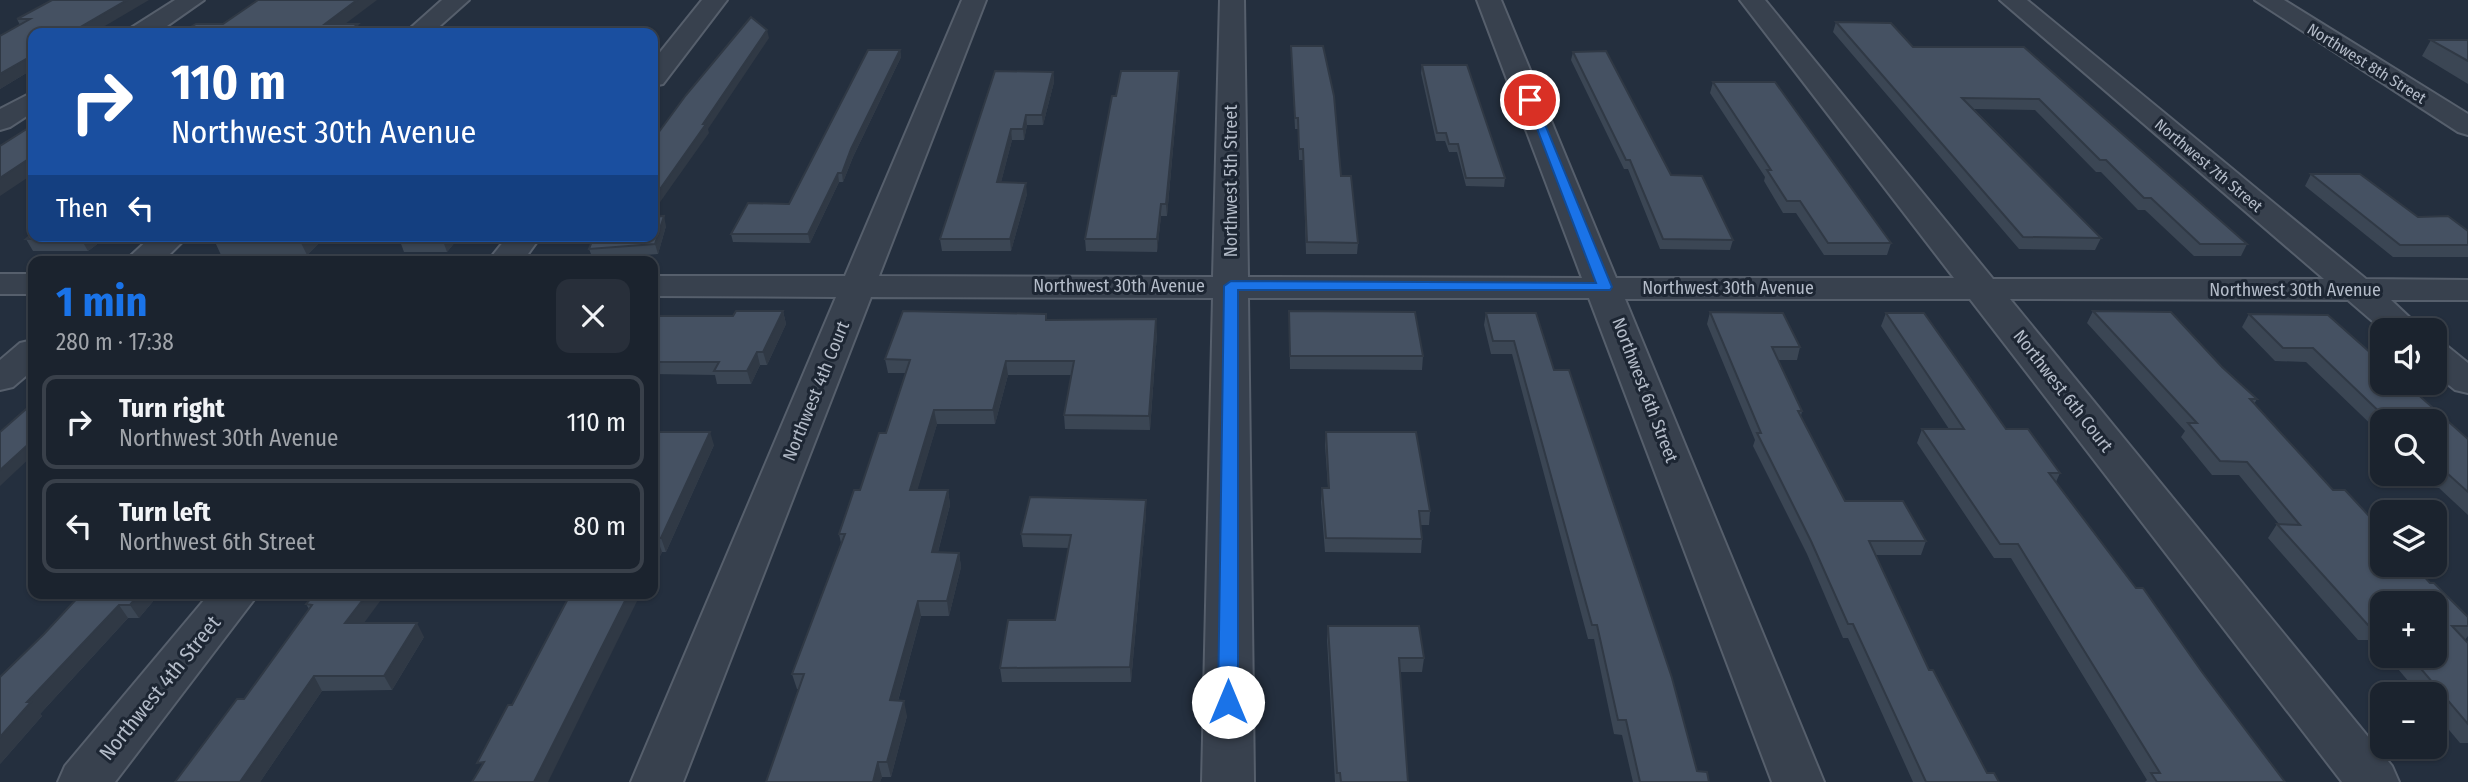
<!DOCTYPE html>
<html lang="en">
<head>
<meta charset="utf-8">
<style>
	:root { --surface:#1b232e; --page:#282f3a; --text:#f1f3f6; --muted:#a0a4aa; --line:#39404a; --accent:#1a73e8 }
	body { margin:0; font-family:"Fira Sans Condensed",sans-serif; background:var(--page); color:var(--text); height:100vh; display:flex; flex-direction:column; font-size:26px; white-space:nowrap }
	* { box-sizing:border-box; margin:0 }
	p { font-size:23px; color:var(--muted) }
	.icon { flex:none; width:38px; height:38px; fill:none; stroke:currentColor; stroke-width:2; stroke-linecap:round; stroke-linejoin:round }
	.map { position:relative; flex:1; overflow:hidden }
	.drawer { position:absolute; left:28px; top:256px; width:630px; height:343px; display:flex; flex-direction:column; background:var(--surface); border-radius:14px; box-shadow:0 2px 5px #0004,0 0 0 2px var(--line) }
	.drawer>* { flex:none }
	.hud { position:absolute; left:28px; top:28px; width:630px; height:214px; border-radius:14px; box-shadow:0 2px 5px #0004,0 0 0 2px var(--line); background:#1a4fa0; color:#fff; overflow:hidden }
	.fabs { position:absolute; left:2370px; top:318px; display:grid; gap:14px }
	.fabs a { display:grid; place-items:center; width:77px; height:77px; border-radius:14px; background:var(--surface); box-shadow:0 2px 5px #0004,0 0 0 2px var(--line); font-size:35px }
	.pin { position:absolute; display:grid; place-items:center; width:60px; height:60px; color:#fff; margin:-30px; border:4px solid #fff; border-radius:50%; box-shadow:0 2px 7px #0007 }
	.me { position:absolute; width:77px; margin:-38px; rotate:0deg; stroke-linejoin:round; filter:drop-shadow(0 0 5px #0008) }
	.turn { display:flex; align-items:center; gap:24px; height:147px; padding:0 28px; font-size:32px }
	.turn .icon { width:91px; height:91px; stroke-width:2.5 }
	.turn b { display:block; font-size:49px; line-height:60px }
	.then { display:flex; align-items:center; height:66px; padding:0 28px; background:#0003; gap:14px; font-size:26px }
	.round { display:grid; place-items:center; flex:none; width:74px; height:74px; border-radius:14px; background:var(--page) }
	.summary { display:flex; align-items:center; justify-content:space-between; height:119px; padding:0 28px }
	h1 { font-size:42px; font-weight:700; line-height:52px; color:var(--accent) }
	ul { padding:0; list-style:none }
	li { display:flex; align-items:center; gap:21px; height:94px; margin:0 14px 10px; padding:0 14px; border:4px solid var(--line); border-radius:14px }
	li div { flex:1 }
	li b { display:block; font-size:26px }
	li em { font-style:normal }
	.map>svg:first-child { display:block }
	.lines { fill:none; stroke-linecap:round; stroke-linejoin:round }
	.minor-casing { stroke:#565f6c; stroke-width:4 }
	.minor { fill:#38414e; fill-rule:evenodd }
	.wall { fill:#3b4654 }
	.shaded-wall { fill:#303945 }
	.building { fill:#455162; stroke:#303945; stroke-width:2 }
	.route { fill:#1a73e8; stroke:#114b97; stroke-width:2 }
	.labels { text-anchor:middle; stroke-width:6; stroke-linejoin:round; paint-order:stroke }
	.far-street-label { font-size:16px; fill:#b4bcc9; stroke:#1d2633 }
	.street-label { font-size:18px; fill:#b4bcc9; stroke:#1d2633 }
	.near-street-label { font-size:21px; fill:#b4bcc9; stroke:#1d2633 }
</style>
</head>
<body>
<div class="map">
<svg width="2468" height="782" viewBox="0 0 2468 782">
	<rect width="100%" height="100%" fill="#242f3e"/>
	<g class="lines">
		<g class="minor-casing">
			<g id="minor">
				<path d="M175,0H204L157,33H128L131,28Z"/>
				<path d="M442,0H469L432,33H405Z"/>
				<path d="M702,0H727L663,84L653,86V61Z"/>
				<path d="M962,0H986L879,276L1213,277L1220,0H1244L1248,277L1582,278L1477,0H1501L1616,278H1954L1740,0H1765L1993,279H2324L2000,0H2027L2366,279L2468,280V300H2391L2424,331H2384L2348,300L2010,299L2392,766L2399,782H2342L1970,299H1625L1824,782H1772L1589,298H1248L1254,782H1202L1213,298L871,297L683,782H631L836,297L653,296V276H845Z"/>
				<path d="M2255,0H2284L2468,114V135L2458,132Z"/>
				<path d="M33,92V112L10,127L0,130V109Z"/>
				<path d="M152,236H188L163,261H125Z"/>
				<path d="M508,236H541L523,261H488Z"/>
				<rect x="0" y="274" width="33" height="20"/>
				<path d="M33,340V370L13,387L0,390V360L20,343Z"/>
				<path d="M2434,343L2447,346L2468,363V393L2455,390L2434,373Z"/>
				<path d="M210,593H259L115,782H58L65,766Z"/>
			</g>
		</g>
		<use href="#minor" class="minor"/>
	</g>
	<g class="wall">
		<path d="M52,0L33,33V69L0,89V36L20,25L17,19Z"/>
		<path d="M1836,22L1913,47H2024L2247,244L2241,256H2194L2145,210H2138L2101,172H2096L2035,110L1974,109L2101,238L2095,250L2019,249L1833,32Z"/>
		<path d="M2431,40H2468V84L2422,56Z"/>
		<path d="M1291,46L1341,176L1358,243L1357,254H1306L1303,160H1299L1298,129H1295Z"/>
		<path d="M900,50L901,57L853,157L843,182H839L810,243L733,242L731,234L789,204Z"/>
		<path d="M1573,52L1671,175L1733,240L1730,250L1660,249L1628,169H1624L1571,60Z"/>
		<path d="M1422,65L1505,178L1504,187L1466,186L1457,152H1449L1445,141H1436L1421,73Z"/>
		<path d="M995,71L1053,72L1054,82L1043,125H1027L1024,140H1012L1001,182L1027,194L1011,251H942L940,239Z"/>
		<path d="M1179,82L1167,216H1161L1157,252L1086,251L1085,239Z"/>
		<path d="M1713,82L1891,243L1887,255H1824L1796,213H1783L1764,181L1765,177L1710,93Z"/>
		<path d="M2311,174L2418,217L2468,231V257H2393L2305,186Z"/>
		<path d="M666,226L658,254L593,259L589,249Z"/>
		<path d="M33,236H108L88,251H33L26,239Z"/>
		<path d="M326,236L307,255H221L215,242Z"/>
		<path d="M460,236L447,252H404L400,241Z"/>
		<path d="M783,311L786,324L767,365H760L751,384H717L715,375L653,374V319L733,316Z"/>
		<path d="M1289,311L1423,356L1422,370L1290,369Z"/>
		<path d="M2093,311L2222,367L2257,399L2254,404L2333,490L2430,583L2468,617V636L2465,640L2468,643V743H2460L2434,712V695H2420L2387,656H2434L2382,604V650L2373,640H2358L2268,538L2277,524H2279L2239,475H2212L2181,437L2185,431L2087,323Z"/>
		<path d="M1710,312L1800,347L1797,360H1778L1802,411L1801,416L1845,501L1926,541L1921,555H1875L1929,670L1987,773L1999,782H1913L1848,638H1843L1807,554L1753,446L1755,440L1707,324Z"/>
		<path d="M1486,313L1554,370L1697,771L1709,782H1633L1622,735L1614,734L1594,639H1588L1512,354H1491L1484,325Z"/>
		<path d="M1886,313L2006,429L2060,473L2056,482L2136,588L2202,672L2285,782H2145L2147,780L2011,558H1994L1917,443L1922,429H1949L1881,326Z"/>
		<path d="M1046,314L1047,320L1157,333L1150,430L1065,429L1064,415L1071,375H1008L995,424H937L917,490H948L950,505L938,552L959,553L961,567L949,616H921L898,701L907,716L891,777H882L880,782H766L799,689H797L792,674L841,543L839,534L886,433L906,373H888L885,359Z"/>
		<path d="M2249,314L2328,315L2468,439V515L2439,488H2433L2419,474H2434V422H2382V435L2306,362L2275,361L2242,327Z"/>
		<path d="M653,432L714,445L666,552H662L653,570Z"/>
		<path d="M1326,432L1430,511L1429,525H1420L1422,539L1421,553L1325,552L1321,502L1322,488H1328L1325,445Z"/>
		<path d="M1146,514L1131,682H1002L1000,668L1055,620L1069,548L1023,547L1021,534Z"/>
		<path d="M82,593H160L139,618H128L40,714L42,716L0,764L44,634Z"/>
		<path d="M315,593L363,623L424,637L392,690L322,691L260,782H175L244,699L309,609L306,604Z"/>
		<path d="M1328,626L1424,658L1422,672H1400L1408,782H1335L1327,640Z"/>
	</g>
	<g class="shaded-wall">
		<path d="M127,0H149L93,33H70Z"/>
		<path d="M357,0H377L333,33L325,24Z"/>
		<path d="M358,24L361,33H346Z"/>
		<path d="M767,30L769,38L708,129L709,133L653,212V199Z"/>
		<path d="M900,50L901,57L853,157L843,182L842,173L851,149Z"/>
		<path d="M33,55V69L0,89V74Z"/>
		<path d="M1179,71V82L1167,216L1166,204Z"/>
		<path d="M1053,72L1054,82L1043,125L1042,115Z"/>
		<path d="M1026,115L1027,125L1024,140L1023,129Z"/>
		<path d="M1011,129L1012,140L998,194L997,182Z"/>
		<path d="M33,156V174L0,196V178Z"/>
		<path d="M838,173L839,182L810,243L808,234Z"/>
		<path d="M1026,183L1027,194L1011,251L1010,239Z"/>
		<path d="M1161,204V216L1157,252V239Z"/>
		<path d="M664,216L666,226L658,254L655,244Z"/>
		<path d="M85,236H108L88,251L81,239Z"/>
		<path d="M308,236H326L307,255L301,243Z"/>
		<path d="M447,236H460L447,252L443,241Z"/>
		<path d="M783,311L786,324L767,365L763,352Z"/>
		<path d="M1156,319L1157,333L1150,430L1149,416Z"/>
		<path d="M757,352L760,365L751,384L747,371Z"/>
		<path d="M1006,361L1008,375L995,424L993,410Z"/>
		<path d="M934,410L937,424L913,505L910,490Z"/>
		<path d="M710,432L714,445L666,552L661,538Z"/>
		<path d="M33,440V455L0,486V470Z"/>
		<path d="M948,490L950,505L934,567L932,552Z"/>
		<path d="M1146,500V514L1131,682L1130,667Z"/>
		<path d="M657,538L662,552L653,570V547Z"/>
		<path d="M959,553L961,567L949,616L947,601Z"/>
		<path d="M140,593H160L139,618L130,605Z"/>
		<path d="M368,593H386L353,638L345,623Z"/>
		<path d="M629,593H641L548,782H534Z"/>
		<path d="M918,601L921,616L894,715L890,700Z"/>
		<path d="M119,605L128,618L40,714L42,716L0,764V737L27,702Z"/>
		<path d="M417,623L424,637L392,690L384,676Z"/>
		<path d="M314,676L322,691L260,782H240Z"/>
		<path d="M904,701L907,716L891,777L887,762Z"/>
		<path d="M878,762L882,777L880,782H873Z"/>
	</g>
	<g class="building">
		<path d="M52,0H127L70,33H33V55L0,74V36L30,19H17Z"/>
		<path d="M258,0H357L325,24H358L346,33H180L196,24H223Z"/>
		<path d="M751,17L767,30L703,124H706L653,199V140L686,95Z"/>
		<path d="M1836,22L1891,23L1913,47H2024L2247,244H2200L2151,198H2144L2106,160H2100L2039,99L1962,98L2101,238L2023,237Z"/>
		<path d="M459,28H507L501,33H454Z"/>
		<path d="M2431,40H2468V61Z"/>
		<path d="M1291,46H1323L1334,96L1341,176H1351L1358,243L1307,242L1303,149H1299L1298,118H1295Z"/>
		<path d="M868,50H900L851,149L842,173H838L808,234H731L748,203L789,204Z"/>
		<path d="M1606,51L1671,175L1702,176L1733,240L1663,239L1630,160H1626L1573,52Z"/>
		<path d="M1422,65H1467L1505,178H1466L1458,144H1449L1446,133H1437Z"/>
		<path d="M995,71L1053,72L1042,115H1026L1023,129H1011L997,182L1026,183L1010,239H940Z"/>
		<path d="M1121,71H1179L1166,204H1161L1157,239H1085L1112,96H1116Z"/>
		<path d="M1713,82H1775L1891,243H1828L1800,201H1787L1767,170H1771Z"/>
		<path d="M33,125V156L0,178V146Z"/>
		<path d="M2311,174H2360L2418,217L2448,216L2468,231V245H2400Z"/>
		<path d="M664,216L655,244L589,249L594,236H653V217Z"/>
		<path d="M33,233V236H85L81,239H26Z"/>
		<path d="M221,236H308L301,243L215,242Z"/>
		<path d="M404,236H447L443,241H400Z"/>
		<path d="M736,311H783L763,352H757L747,371H714L719,362H653V319L655,316H733Z"/>
		<path d="M903,311L1046,314V320L1156,319L1149,416L1064,415L1074,361H1006L993,410H934L910,490H948L932,552L959,553L947,601H918L890,700L904,701L887,762H878L873,782H766L804,674H792L845,534H839L854,490H860L879,433H886L910,360L885,359Z"/>
		<path d="M1289,311L1415,312L1423,356H1290Z"/>
		<path d="M2093,311L2171,312L2222,367L2257,399H2250L2333,490H2345L2382,530V565H2414L2430,583H2434L2468,617V626H2452L2468,643V724L2410,656H2434V604H2382V625H2368L2277,524L2300,525L2247,462L2220,461L2188,423H2197Z"/>
		<path d="M1710,312L1783,313L1800,347H1772L1802,411H1798L1845,501H1903L1926,541H1869L1929,670H1933L1987,773H1994L1999,782H1926L1853,624H1848L1811,541L1757,433H1761Z"/>
		<path d="M1486,313H1536L1554,370H1569L1672,678L1697,771L1707,772L1709,782H1640L1626,720H1618L1597,625H1592L1514,341H1493Z"/>
		<path d="M1886,313H1924L2006,429H2028L2060,473H2049L2136,588H2143L2202,672L2285,782H2157L2151,773H2160L2018,544H2000L1922,429H1964Z"/>
		<path d="M2249,314L2328,315L2382,363V383H2405L2468,439V492L2448,474H2443L2434,467V422H2390L2313,348H2283Z"/>
		<path d="M33,403V440L0,470V432Z"/>
		<path d="M653,432H710L661,538H657L653,547Z"/>
		<path d="M1326,432H1416L1430,511H1419L1422,539L1326,538L1322,488H1329Z"/>
		<path d="M1030,497L1146,500L1130,667L1000,668L1008,620H1055L1071,535L1021,534Z"/>
		<path d="M82,593H140L130,605H119L27,702H31L0,737V677L44,634Z"/>
		<path d="M315,593H368L345,623H417L384,676H314L240,782H175L237,699H244L312,605L306,604Z"/>
		<path d="M571,593H629L534,782H472L484,762L477,763L508,705H512Z"/>
		<path d="M1328,626H1419L1424,658H1399L1408,782H1341L1340,773H1337Z"/>
	</g>
	<path class="route" d="M1525,97L1535,100L1612,287L1610,290H1238V702L1235,708H1221L1218,702L1224,286L1231,281L1596,283Z"/>
	<g class="labels">
		<g class="far-street-label">
			<text transform="translate(2367 63) rotate(32)" y="6">Northwest 8th Street</text>
			<text transform="translate(2209 165) rotate(40)" y="6">Northwest 7th Street</text>
		</g>
		<g class="street-label">
			<text transform="translate(1231 181) rotate(-90)" y="6">Northwest 5th Street</text>
			<text x="1119" y="292">Northwest 30th Avenue</text>
			<text x="1728" y="294">Northwest 30th Avenue</text>
			<text x="2295" y="296">Northwest 30th Avenue</text>
			<text transform="translate(1645 390) rotate(69)" y="6">Northwest 6th Street</text>
			<text transform="translate(816 391) rotate(-68)" y="6">Northwest 4th Court</text>
			<text transform="translate(2063 391) rotate(52)" y="6">Northwest 6th Court</text>
		</g>
		<g class="near-street-label">
			<text transform="translate(160 688) rotate(-51)" y="7">Northwest 4th Street</text>
		</g>
	</g>
</svg>
<div class="fabs">
<a><svg class="icon" aria-label="sound" viewBox="0 0 24 24"><path d="M4 9h4l5-4v14l-5-4H4zM17 9q2 3 0 6"/></svg></a>
<a><svg class="icon" aria-label="search" viewBox="0 0 24 24"><circle cx="10" cy="10" r="6"/><path d="M15 15l6 6"/></svg></a>
<a><svg class="icon" aria-label="layers" viewBox="0 0 24 24"><path d="M12 4l9 5-9 5-9-5zM3 14l9 5 9-5"/></svg></a>
<a>+</a>
<a>−</a>
</div>
<div class="pin" style="left:1530px;top:100px;background:#d93025"><svg class="icon" aria-label="arrive" viewBox="0 0 24 24"><path d="M6 21V4h12l-3 4 3 4H6"/></svg></div>
<svg class="me" style="left:1228px;top:702px" viewBox="-20 -20 40 40"><circle r="19" fill="#fff"/><path d="M0-13L10 11 0 6-10 11z" fill="#1a73e8"/></svg>
<div class="hud">
<div class="turn"><svg class="icon" aria-label="right" viewBox="0 0 24 24"><path d="M7 20v-9h11M14 6l5 5-5 5"/></svg><div><b>110 m</b>Northwest 30th Avenue</div></div>
<div class="then">Then<svg class="icon" aria-label="left" viewBox="0 0 24 24"><path d="M17 20v-9H6M10 6l-5 5 5 5"/></svg></div>
</div>
<section class="drawer">
<div class="summary"><div><h1>1 min</h1><p>280 m · 17:38</p></div><a class="round"><svg class="icon" aria-label="close" viewBox="0 0 24 24"><path d="M6 6l12 12M18 6L6 18"/></svg></a></div>
<ul>
<li><svg class="icon" aria-label="right" viewBox="0 0 24 24"><path d="M7 20v-9h11M14 6l5 5-5 5"/></svg><div><b>Turn right</b><p>Northwest 30th Avenue</p></div><em>110 m</em></li>
<li><svg class="icon" aria-label="left" viewBox="0 0 24 24"><path d="M17 20v-9H6M10 6l-5 5 5 5"/></svg><div><b>Turn left</b><p>Northwest 6th Street</p></div><em>80 m</em></li>
</ul>
</section>
</div>
</body>
</html>
